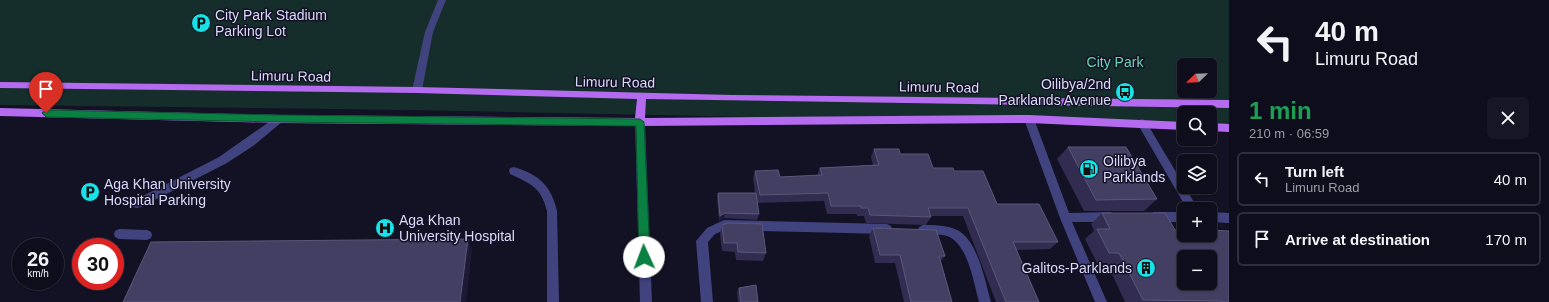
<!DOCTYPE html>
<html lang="en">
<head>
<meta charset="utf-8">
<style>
	:root { --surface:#0e0d1b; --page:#171624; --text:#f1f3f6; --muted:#9b9ca3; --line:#2e2d3a }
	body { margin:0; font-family:Arial,sans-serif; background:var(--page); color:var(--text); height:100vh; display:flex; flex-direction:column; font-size:15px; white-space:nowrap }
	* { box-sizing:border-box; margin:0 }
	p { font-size:13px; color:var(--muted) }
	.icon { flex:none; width:22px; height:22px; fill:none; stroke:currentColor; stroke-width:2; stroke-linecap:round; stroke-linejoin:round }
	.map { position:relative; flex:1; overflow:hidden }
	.drawer { display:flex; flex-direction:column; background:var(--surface); width:320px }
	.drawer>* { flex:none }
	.banner { background:#0e0d1b; color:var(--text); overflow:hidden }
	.needle { width:26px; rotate:247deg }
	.buttons { position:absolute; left:1177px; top:58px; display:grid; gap:8px }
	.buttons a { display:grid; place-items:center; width:40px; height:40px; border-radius:6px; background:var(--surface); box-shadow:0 1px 3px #0004,0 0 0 1px var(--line); font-size:20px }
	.speed { position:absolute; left:12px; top:238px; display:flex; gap:8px; font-size:20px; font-weight:700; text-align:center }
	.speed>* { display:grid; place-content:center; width:52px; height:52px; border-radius:50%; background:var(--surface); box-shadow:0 1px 3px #0004,0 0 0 1px var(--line); line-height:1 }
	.speed small { font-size:10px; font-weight:400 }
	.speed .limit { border:6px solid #d22; background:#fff; color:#111 }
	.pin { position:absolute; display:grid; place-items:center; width:34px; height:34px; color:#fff; margin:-41px -17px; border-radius:50% 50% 50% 0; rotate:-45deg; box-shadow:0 0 4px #0007 }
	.pin .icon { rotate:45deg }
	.me { position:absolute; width:44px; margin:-22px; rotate:358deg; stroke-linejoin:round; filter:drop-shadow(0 0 3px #0008) }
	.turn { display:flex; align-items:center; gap:14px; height:84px; padding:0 20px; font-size:18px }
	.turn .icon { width:52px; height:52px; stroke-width:2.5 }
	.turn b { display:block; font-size:28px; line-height:34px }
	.round { display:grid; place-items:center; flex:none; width:42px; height:42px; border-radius:6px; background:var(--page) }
	.head { display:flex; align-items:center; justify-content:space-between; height:68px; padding:0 20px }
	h1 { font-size:24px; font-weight:700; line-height:30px; color:#1e9e55 }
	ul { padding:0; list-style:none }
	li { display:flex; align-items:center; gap:12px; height:54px; margin:0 8px 6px; padding:0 12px; border:2px solid var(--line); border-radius:6px }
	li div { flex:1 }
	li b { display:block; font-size:15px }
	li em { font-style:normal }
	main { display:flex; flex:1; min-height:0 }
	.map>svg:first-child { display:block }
	.green { fill:#152e2b; fill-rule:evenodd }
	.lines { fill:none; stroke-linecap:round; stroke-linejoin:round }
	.minor { fill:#41437f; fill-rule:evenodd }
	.major { fill:#b56bf0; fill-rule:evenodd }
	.wall { fill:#312c50 }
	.shaded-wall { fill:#1d1937 }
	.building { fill:#433f62; stroke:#5b577a; fill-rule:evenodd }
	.route { fill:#0b8043; stroke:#07532c }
	.labels { text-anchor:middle; stroke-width:3; stroke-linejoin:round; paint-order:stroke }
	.poi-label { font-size:14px; fill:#dad9fb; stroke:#131124; text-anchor:start }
	.park-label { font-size:14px; fill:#6bd4b3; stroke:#131124 }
	.street-label { font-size:14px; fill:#dad9fb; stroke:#131124 }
</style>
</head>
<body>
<main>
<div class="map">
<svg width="1229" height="302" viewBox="0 0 1229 302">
	<rect width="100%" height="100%" fill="#131124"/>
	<path class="green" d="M0,0H1229V127L1210,126V113H1184V126L410,110L0,105ZM1184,65H1210V91H1184Z"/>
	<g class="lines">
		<g class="minor">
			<path d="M438,0H446L433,32L422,90L417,93L412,90L425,32Z"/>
			<path d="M279,115L282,116L284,119L282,122L253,146L227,163L141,207L137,208L133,207L132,204L133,201L219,157Z"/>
			<path d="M1029,115L1032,116L1034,119L1069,213L1110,212L1114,214L1115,217L1114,220L1110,222H1072L1107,302H1095L1060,218L1024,119L1026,116Z"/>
			<path d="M640,118L643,119L645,122L652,302H640L635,122L637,119Z"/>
			<path d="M1142,119L1145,120L1198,209H1187L1137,123L1139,120Z"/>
			<path d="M514,167C539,175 551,185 557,211L559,302H547V211C541,187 531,184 510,174L509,171L510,168Z"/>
			<path d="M1154,212H1184V222H1154L1150,220L1149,217L1150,214Z"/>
			<path d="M1210,212L1229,213V223L1210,222Z"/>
			<path d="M724,220L887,224L891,226L892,229L891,232L887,234L725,230L715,234L708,242L713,302H701L696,241L707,228Z"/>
			<path d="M923,225C935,225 946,225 957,230C978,240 985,281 991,302H979C974,284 968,243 947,236C938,233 928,236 919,233L918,230L919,227Z"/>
			<path d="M119,229L147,230L151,232L152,235L151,238L147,240L119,239L115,237L114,234L115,231Z"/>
		</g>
		<g class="major">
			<path d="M0,82L417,87L732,95L1229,100V108L646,99L645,118L1029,115L1184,122V130L1029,123L640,126L279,123L0,116V108L279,115L635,118L637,99L417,93L0,88Z"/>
			<path d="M1210,123L1229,124V132L1210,131Z"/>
		</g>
	</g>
	<g class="wall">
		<path d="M1068,147L1157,199L1144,211H1084L1057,159Z"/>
		<path d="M874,149L900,154L933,168L954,171L997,204L1058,242L1050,249L1016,250L1039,302H996L963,216H931V217L926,225L866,223L864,216H857V214H827L824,201L757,203L759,214L757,220L724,218L719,221L717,198L718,193H755L753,178L755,171L780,177L817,175L820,168L873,165L871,157Z"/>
		<path d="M1102,213L1175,230L1229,302H1125L1107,263H1097L1085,239L1094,231L1091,224Z"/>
		<path d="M722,225L766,253L763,261L736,260L735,252L722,251L720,234Z"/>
		<path d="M873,228L945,256L941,261L952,302H904L895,263H875L869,236Z"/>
		<path d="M739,288L758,302H738L737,292Z"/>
	</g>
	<g class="shaded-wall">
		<path d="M725,213L724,218L719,221L720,216Z"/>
		<path d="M468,239L472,251L466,302H460Z"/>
	</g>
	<g class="building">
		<path d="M1068,147H1126L1157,199L1096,200Z"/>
		<path d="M874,149H899L900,154H928L933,168H953L954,171H983L997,204H1039L1058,242H1013L1039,302H1006L968,208H928L931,217L870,215L868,208H861V206H831L828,193L760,195L755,171L778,170L780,177L822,175L820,168L879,165Z"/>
		<path d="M718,193H756L759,214L725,213L720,216Z"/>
		<path d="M1102,213H1165L1175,230H1184V235H1210V230L1229,231V302H1222L1221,301L1143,300L1119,253H1109L1097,229H1110ZM1184,257H1210V283H1184Z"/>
		<path d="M728,223L762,224L766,253L738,252L737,243H724L722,225Z"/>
		<path d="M873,228L936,230L945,256H939L952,302H911L900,255H880Z"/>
		<path d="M468,239L460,302H123L151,242Z"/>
		<path d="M756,285L758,302H741L739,288Z"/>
	</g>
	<path class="route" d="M46,110L279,115L640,119L644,122L650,257L648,260L644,262L641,260L639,257L636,126L279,122L46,117L42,113Z"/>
	<defs>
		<g id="parking-disc" transform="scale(1)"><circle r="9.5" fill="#18e2e8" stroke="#131124"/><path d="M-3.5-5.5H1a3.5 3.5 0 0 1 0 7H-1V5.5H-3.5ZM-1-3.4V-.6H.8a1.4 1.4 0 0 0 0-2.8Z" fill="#111"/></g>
		<g id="bus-disc" transform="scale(1)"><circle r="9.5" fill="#18e2e8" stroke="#131124"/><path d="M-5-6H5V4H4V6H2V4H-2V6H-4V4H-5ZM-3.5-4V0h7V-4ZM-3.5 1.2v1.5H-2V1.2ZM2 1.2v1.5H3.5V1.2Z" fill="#111"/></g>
		<g id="fuel-disc" transform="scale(1)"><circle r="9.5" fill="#18e2e8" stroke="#131124"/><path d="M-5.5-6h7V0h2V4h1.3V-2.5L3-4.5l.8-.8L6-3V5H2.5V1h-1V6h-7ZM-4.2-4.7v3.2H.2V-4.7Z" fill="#111"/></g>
		<g id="hospital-disc" transform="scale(1)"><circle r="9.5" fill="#18e2e8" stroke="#131124"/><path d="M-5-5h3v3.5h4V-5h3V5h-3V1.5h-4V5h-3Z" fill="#111"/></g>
		<g id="building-disc" transform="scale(1)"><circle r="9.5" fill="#18e2e8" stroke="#131124"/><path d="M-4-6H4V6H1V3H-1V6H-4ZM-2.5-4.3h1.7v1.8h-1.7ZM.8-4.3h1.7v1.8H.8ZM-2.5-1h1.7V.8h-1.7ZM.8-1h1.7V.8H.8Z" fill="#111"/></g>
	</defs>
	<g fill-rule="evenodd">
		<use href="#parking-disc" x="201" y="23"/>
		<use href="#bus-disc" x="1125" y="92"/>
		<use href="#fuel-disc" x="1089" y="169"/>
		<use href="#parking-disc" x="90" y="192"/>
		<use href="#hospital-disc" x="385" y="228"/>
		<use href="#building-disc" x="1146" y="268"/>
	</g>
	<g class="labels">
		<g class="poi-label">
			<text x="215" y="20">City Park Stadium<tspan x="215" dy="16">Parking Lot</tspan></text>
			<text x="1111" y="89" text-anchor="end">Oilibya/2nd<tspan x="1111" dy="16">Parklands Avenue</tspan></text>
			<text x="1103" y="166">Oilibya<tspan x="1103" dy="16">Parklands</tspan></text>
			<text x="104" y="189">Aga Khan University<tspan x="104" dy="16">Hospital Parking</tspan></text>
			<text x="399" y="225">Aga Khan<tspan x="399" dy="16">University Hospital</tspan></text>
			<text x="1132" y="273" text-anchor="end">Galitos-Parklands</text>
		</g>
		<g class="park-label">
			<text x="1115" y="67">City Park</text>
		</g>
		<g class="street-label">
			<text transform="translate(291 76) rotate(1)" y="5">Limuru Road</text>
			<text transform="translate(615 82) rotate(1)" y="5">Limuru Road</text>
			<text transform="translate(939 87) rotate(1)" y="5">Limuru Road</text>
		</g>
	</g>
</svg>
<div class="buttons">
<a><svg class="needle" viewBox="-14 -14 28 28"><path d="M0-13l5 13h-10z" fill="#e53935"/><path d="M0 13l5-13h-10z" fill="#9b9ca3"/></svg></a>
<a><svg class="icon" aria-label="search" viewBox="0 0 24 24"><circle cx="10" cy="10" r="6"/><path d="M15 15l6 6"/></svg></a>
<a><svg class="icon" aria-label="layers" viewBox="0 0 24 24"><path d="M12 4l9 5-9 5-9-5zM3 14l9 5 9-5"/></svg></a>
<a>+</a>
<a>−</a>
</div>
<div class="speed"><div>26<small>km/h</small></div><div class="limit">30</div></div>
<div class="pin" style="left:46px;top:113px;background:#d93025"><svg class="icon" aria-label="arrive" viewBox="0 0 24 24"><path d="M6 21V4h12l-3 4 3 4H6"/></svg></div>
<svg class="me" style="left:644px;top:257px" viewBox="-20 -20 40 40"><circle r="19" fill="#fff"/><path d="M0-13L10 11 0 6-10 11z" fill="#0b8043"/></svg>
</div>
<section class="drawer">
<div class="banner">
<div class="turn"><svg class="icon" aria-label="left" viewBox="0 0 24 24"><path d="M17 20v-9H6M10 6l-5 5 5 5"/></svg><div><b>40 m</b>Limuru Road</div></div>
</div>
<div class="head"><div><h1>1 min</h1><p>210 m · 06:59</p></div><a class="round"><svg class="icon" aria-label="close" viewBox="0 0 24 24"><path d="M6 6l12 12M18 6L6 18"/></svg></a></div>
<ul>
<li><svg class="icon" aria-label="left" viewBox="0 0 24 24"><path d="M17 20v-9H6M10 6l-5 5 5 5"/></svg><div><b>Turn left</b><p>Limuru Road</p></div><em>40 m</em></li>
<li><svg class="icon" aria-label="arrive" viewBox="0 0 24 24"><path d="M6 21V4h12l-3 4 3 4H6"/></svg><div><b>Arrive at destination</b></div><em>170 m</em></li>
</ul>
</section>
</main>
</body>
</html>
